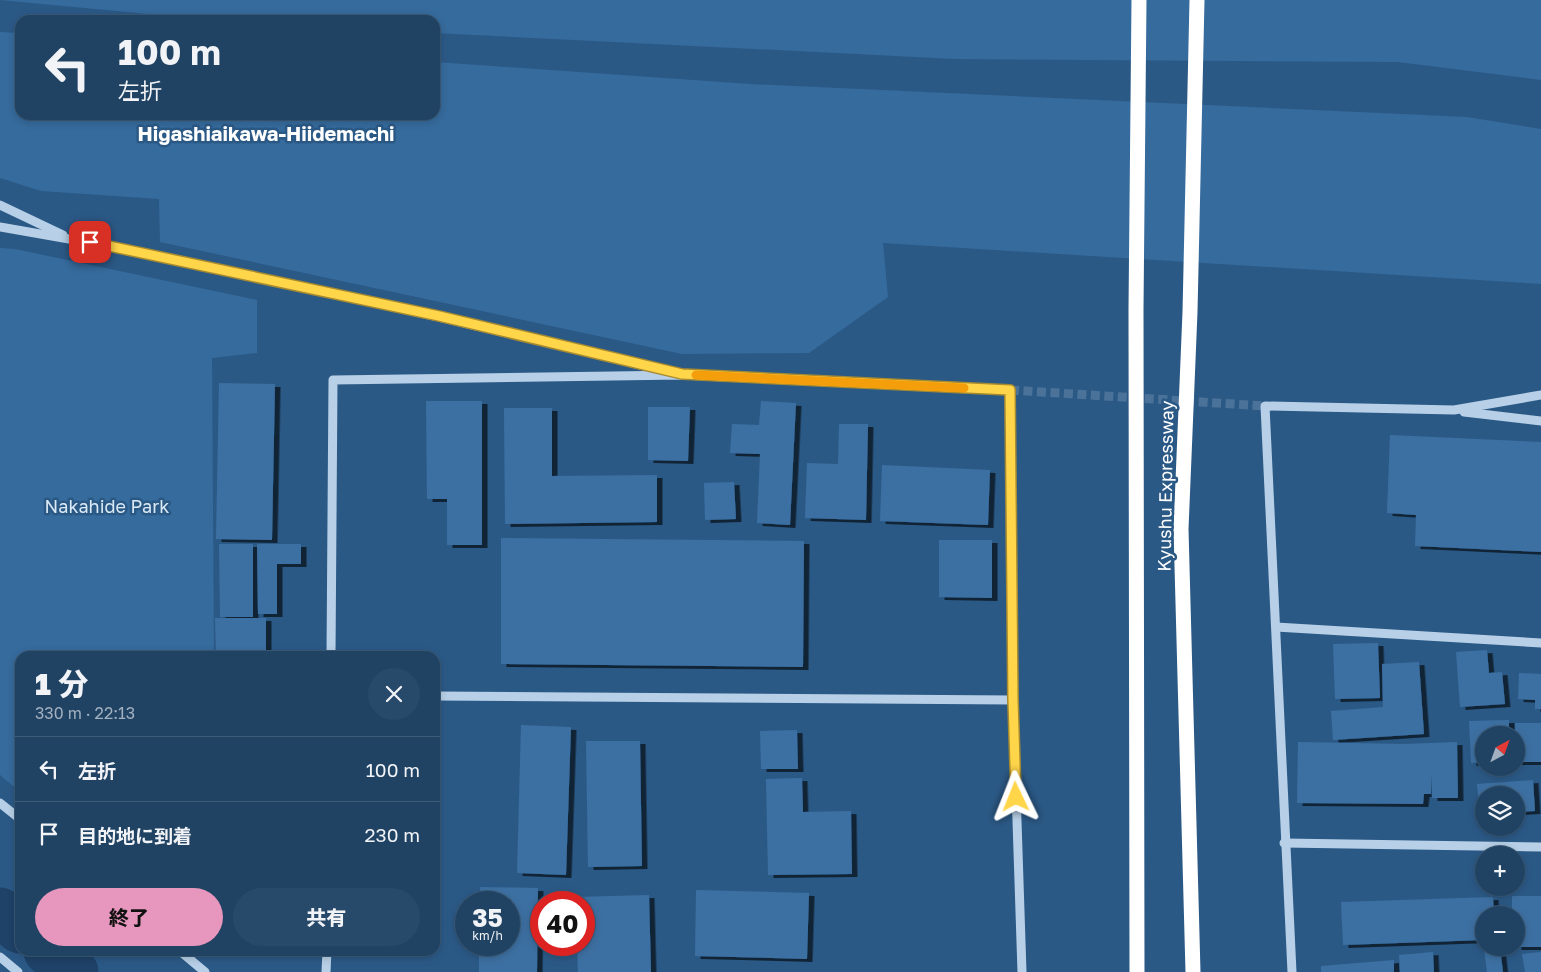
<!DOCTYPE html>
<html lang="ja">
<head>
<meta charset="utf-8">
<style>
	:root { --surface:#204364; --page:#284a6a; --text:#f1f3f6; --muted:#a2b0bf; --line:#3d5c78; --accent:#e797bd }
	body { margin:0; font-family:"Golos Text","Noto Sans JP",sans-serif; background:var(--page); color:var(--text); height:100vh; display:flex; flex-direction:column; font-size:19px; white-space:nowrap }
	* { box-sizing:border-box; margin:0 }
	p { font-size:16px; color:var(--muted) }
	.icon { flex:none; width:28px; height:28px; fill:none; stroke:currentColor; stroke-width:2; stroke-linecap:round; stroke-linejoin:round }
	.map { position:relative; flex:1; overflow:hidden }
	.side { position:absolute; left:15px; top:651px; width:425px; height:305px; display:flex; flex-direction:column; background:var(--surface); border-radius:15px; box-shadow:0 2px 8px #0003,0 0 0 1px var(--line) }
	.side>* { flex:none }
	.top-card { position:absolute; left:15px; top:15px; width:425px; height:105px; border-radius:15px; box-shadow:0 2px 8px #0003,0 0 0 1px var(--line); background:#204364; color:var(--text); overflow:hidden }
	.needle { width:32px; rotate:41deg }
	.fabs { position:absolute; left:1475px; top:726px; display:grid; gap:10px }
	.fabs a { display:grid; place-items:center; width:50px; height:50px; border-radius:50%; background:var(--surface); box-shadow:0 2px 8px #0003,0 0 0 1px var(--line); font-size:25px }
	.speed { position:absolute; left:455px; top:891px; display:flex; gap:10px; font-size:25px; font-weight:700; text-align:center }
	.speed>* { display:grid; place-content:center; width:65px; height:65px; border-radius:50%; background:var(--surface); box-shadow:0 2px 8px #0003,0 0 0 1px var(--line); line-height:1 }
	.speed small { font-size:12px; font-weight:400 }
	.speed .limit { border:8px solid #d22; background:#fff; color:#111 }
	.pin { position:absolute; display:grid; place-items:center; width:42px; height:42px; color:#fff; margin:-21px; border-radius:10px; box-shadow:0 2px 8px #0006 }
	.me { position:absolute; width:55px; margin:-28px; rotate:358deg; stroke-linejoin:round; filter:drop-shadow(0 0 4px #0008) }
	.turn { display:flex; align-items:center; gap:18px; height:105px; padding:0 20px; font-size:22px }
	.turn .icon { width:65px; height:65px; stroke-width:2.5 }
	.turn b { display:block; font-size:35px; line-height:42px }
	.round { display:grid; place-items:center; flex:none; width:52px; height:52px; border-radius:26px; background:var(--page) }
	.head { display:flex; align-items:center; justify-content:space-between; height:85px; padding:0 20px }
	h1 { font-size:30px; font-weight:800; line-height:38px }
	.action { display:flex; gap:10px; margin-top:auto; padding:10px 20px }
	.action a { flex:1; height:58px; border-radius:30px; background:var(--accent); color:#111; font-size:20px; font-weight:800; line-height:58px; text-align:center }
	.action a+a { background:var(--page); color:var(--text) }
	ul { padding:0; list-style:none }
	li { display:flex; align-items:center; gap:15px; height:65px; padding:0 20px; border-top:1px solid var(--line) }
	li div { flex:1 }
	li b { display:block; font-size:19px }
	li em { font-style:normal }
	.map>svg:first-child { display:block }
	.green { fill:#366b9d }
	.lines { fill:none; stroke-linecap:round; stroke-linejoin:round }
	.river { stroke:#1f4268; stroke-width:49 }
	.building { fill:#3c70a2; filter:url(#shadow) }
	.minor-tunnel { stroke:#4b7298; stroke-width:9; stroke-dasharray:9 4.5; stroke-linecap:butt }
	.minor { stroke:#b7d0e7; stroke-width:9 }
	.highway { stroke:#fff; stroke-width:15 }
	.route-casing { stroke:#a68a30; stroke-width:12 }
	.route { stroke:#ffd54a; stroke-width:9 }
	.slow { stroke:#f59e0b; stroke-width:9 }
	.labels { text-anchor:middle; stroke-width:5; stroke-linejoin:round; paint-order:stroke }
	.street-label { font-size:18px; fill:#fff; stroke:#2b5986 }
	.park-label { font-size:18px; fill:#dae9f6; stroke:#2b5986 }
	.quarter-label { font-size:20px; font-weight:bold; fill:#fff; stroke:#2b5986 }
</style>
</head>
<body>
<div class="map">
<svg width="1541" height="972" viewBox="0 0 1541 972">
	<defs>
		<filter id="shadow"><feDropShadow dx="5.5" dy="3" stdDeviation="0" flood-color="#0009"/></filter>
	</defs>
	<rect width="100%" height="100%" fill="#2b5986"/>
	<g class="green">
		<path d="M0,0H1541V80L1398,62L955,59L435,33V20H212Z"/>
		<path d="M0,32L20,33V115H435V62L750,84L1467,117L1541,129V284L883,243L888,297L809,353L682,354L160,242L159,199L41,191L0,178Z"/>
		<path d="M0,248L15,249L257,300V353L212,358L214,656H20V792L0,775Z"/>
	</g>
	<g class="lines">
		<g class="river">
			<path d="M0,912L20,929"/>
			<path d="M48,951L74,972"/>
		</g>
	</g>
	<g class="building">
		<path d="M219,383L275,384L272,540L216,539Z"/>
		<path d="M426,401H482V545H447V499H427Z"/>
		<path d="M761,401L796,403L790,525L757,523L760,454L730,453L732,424L759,425Z"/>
		<path d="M648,407H690L688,461L648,460Z"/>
		<path d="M504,408H552V476L657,475V522L505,524Z"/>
		<path d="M839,424H868L866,520L805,518L807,463L838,464Z"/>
		<path d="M1390,435L1541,442V552L1415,546L1416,515L1387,513Z"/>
		<path d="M882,465L990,470L988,525L880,521Z"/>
		<path d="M734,482L736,519L705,520L704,483Z"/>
		<path d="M501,538L804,541L803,667L501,664Z"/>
		<path d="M939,540H992V598L939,597Z"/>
		<path d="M219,544H253V617H220Z"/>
		<path d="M257,544H301V564H277V614H258Z"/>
		<path d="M215,618H266V656H216Z"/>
		<path d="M1378,643L1380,698L1335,699L1333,644Z"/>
		<path d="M1487,650L1489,673L1502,672L1505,704L1460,707L1456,652Z"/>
		<path d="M1419,662L1424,734L1333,740L1331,711L1383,707L1382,664Z"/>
		<path d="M1519,673L1541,674V709H1535V700L1518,699Z"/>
		<path d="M1509,720V735H1484V762L1471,763L1469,721Z"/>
		<path d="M1515,723H1541V762H1516Z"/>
		<path d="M521,725L571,727L566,875L517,873Z"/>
		<path d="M797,730L798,769H761L760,731Z"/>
		<path d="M586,741H640L642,866L588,867Z"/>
		<path d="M1298,742L1404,744L1457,742L1458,798H1432L1431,774V794H1424L1423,804L1297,803Z"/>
		<path d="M802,778L803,812L851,811L852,874L768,875L766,779Z"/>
		<path d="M1533,780L1535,811L1516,812V795H1484V814L1480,815L1477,784Z"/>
		<path d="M480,887L538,888L537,972H479V945H509V902H480Z"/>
		<path d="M696,890L809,893L807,959L695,956Z"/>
		<path d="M649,895L651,972H578L577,945H584V902H576L575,897Z"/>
		<path d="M1512,896H1541V947H1516V915H1512Z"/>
		<path d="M1493,897L1494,915H1484V940L1343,945L1341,902Z"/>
		<path d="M1500,948L1503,972H1487L1484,949Z"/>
		<path d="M1433,952L1434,972H1400L1399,955Z"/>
		<path d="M1541,952V972H1525L1522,954Z"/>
		<path d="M1394,960V972H1321V966Z"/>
	</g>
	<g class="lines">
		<path class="minor-tunnel" d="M1010,390L1265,406"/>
		<g class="minor">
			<path d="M0,205L63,235"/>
			<path d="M0,227L126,249L439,317L670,372"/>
			<path d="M1464,412L1541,421"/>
			<path d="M1276,627L1541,643"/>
			<path d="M331,656L333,380L682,375L1010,390L1013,700L1022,972"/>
			<path d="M435,696L1013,700"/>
			<path d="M0,803L20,819"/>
			<path d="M1284,843L1541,847"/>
			<path d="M180,951L205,972"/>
			<path d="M0,957L18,972"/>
			<path d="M326,972L327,951"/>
			<path d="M1292,972L1265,406L1454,410L1541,395"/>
		</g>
		<g class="highway">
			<path d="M1137,972L1136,309L1139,0"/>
			<path d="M1193,972L1181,529L1190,312L1197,0"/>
		</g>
	</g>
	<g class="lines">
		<g class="route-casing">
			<path id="route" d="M90,242L439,316L682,374L1010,390L1013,700L1016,797"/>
		</g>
		<use href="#route" class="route"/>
		<path class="slow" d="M696,375L964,388"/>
	</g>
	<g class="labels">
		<g class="street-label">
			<text transform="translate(1166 486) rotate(-89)" y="6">Kyushu Expressway</text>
		</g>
		<g class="park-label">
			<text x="107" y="513">Nakahide Park</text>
		</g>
		<g class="quarter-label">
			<text x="266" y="141">Higashiaikawa-Hiidemachi</text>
		</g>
	</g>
</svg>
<div class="fabs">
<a><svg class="needle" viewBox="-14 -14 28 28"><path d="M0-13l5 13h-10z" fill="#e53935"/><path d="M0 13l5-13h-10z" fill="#a2b0bf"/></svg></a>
<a><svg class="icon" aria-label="layers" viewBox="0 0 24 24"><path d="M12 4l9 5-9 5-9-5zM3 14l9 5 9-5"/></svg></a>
<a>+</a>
<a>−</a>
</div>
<div class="speed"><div>35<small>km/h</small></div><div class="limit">40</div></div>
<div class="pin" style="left:90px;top:242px;background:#d93025"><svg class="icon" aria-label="arrive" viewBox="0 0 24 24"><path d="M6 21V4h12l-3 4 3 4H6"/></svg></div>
<svg class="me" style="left:1016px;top:797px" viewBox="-20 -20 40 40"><path d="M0-17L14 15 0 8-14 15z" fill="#ffd54a" stroke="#fff" stroke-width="4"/></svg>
<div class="top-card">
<div class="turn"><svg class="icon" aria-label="left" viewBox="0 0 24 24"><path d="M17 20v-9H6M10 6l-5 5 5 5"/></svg><div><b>100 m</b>左折</div></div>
</div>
<section class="side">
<div class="head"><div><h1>1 分</h1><p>330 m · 22:13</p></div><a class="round"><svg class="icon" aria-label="close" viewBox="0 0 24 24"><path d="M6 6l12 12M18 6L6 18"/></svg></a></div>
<ul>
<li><svg class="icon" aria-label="left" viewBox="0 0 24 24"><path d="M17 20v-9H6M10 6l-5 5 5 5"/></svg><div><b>左折</b></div><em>100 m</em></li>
<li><svg class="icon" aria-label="arrive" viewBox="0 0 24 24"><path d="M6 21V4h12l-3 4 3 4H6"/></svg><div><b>目的地に到着</b></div><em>230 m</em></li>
</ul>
<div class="action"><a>終了</a><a>共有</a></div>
</section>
</div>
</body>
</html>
